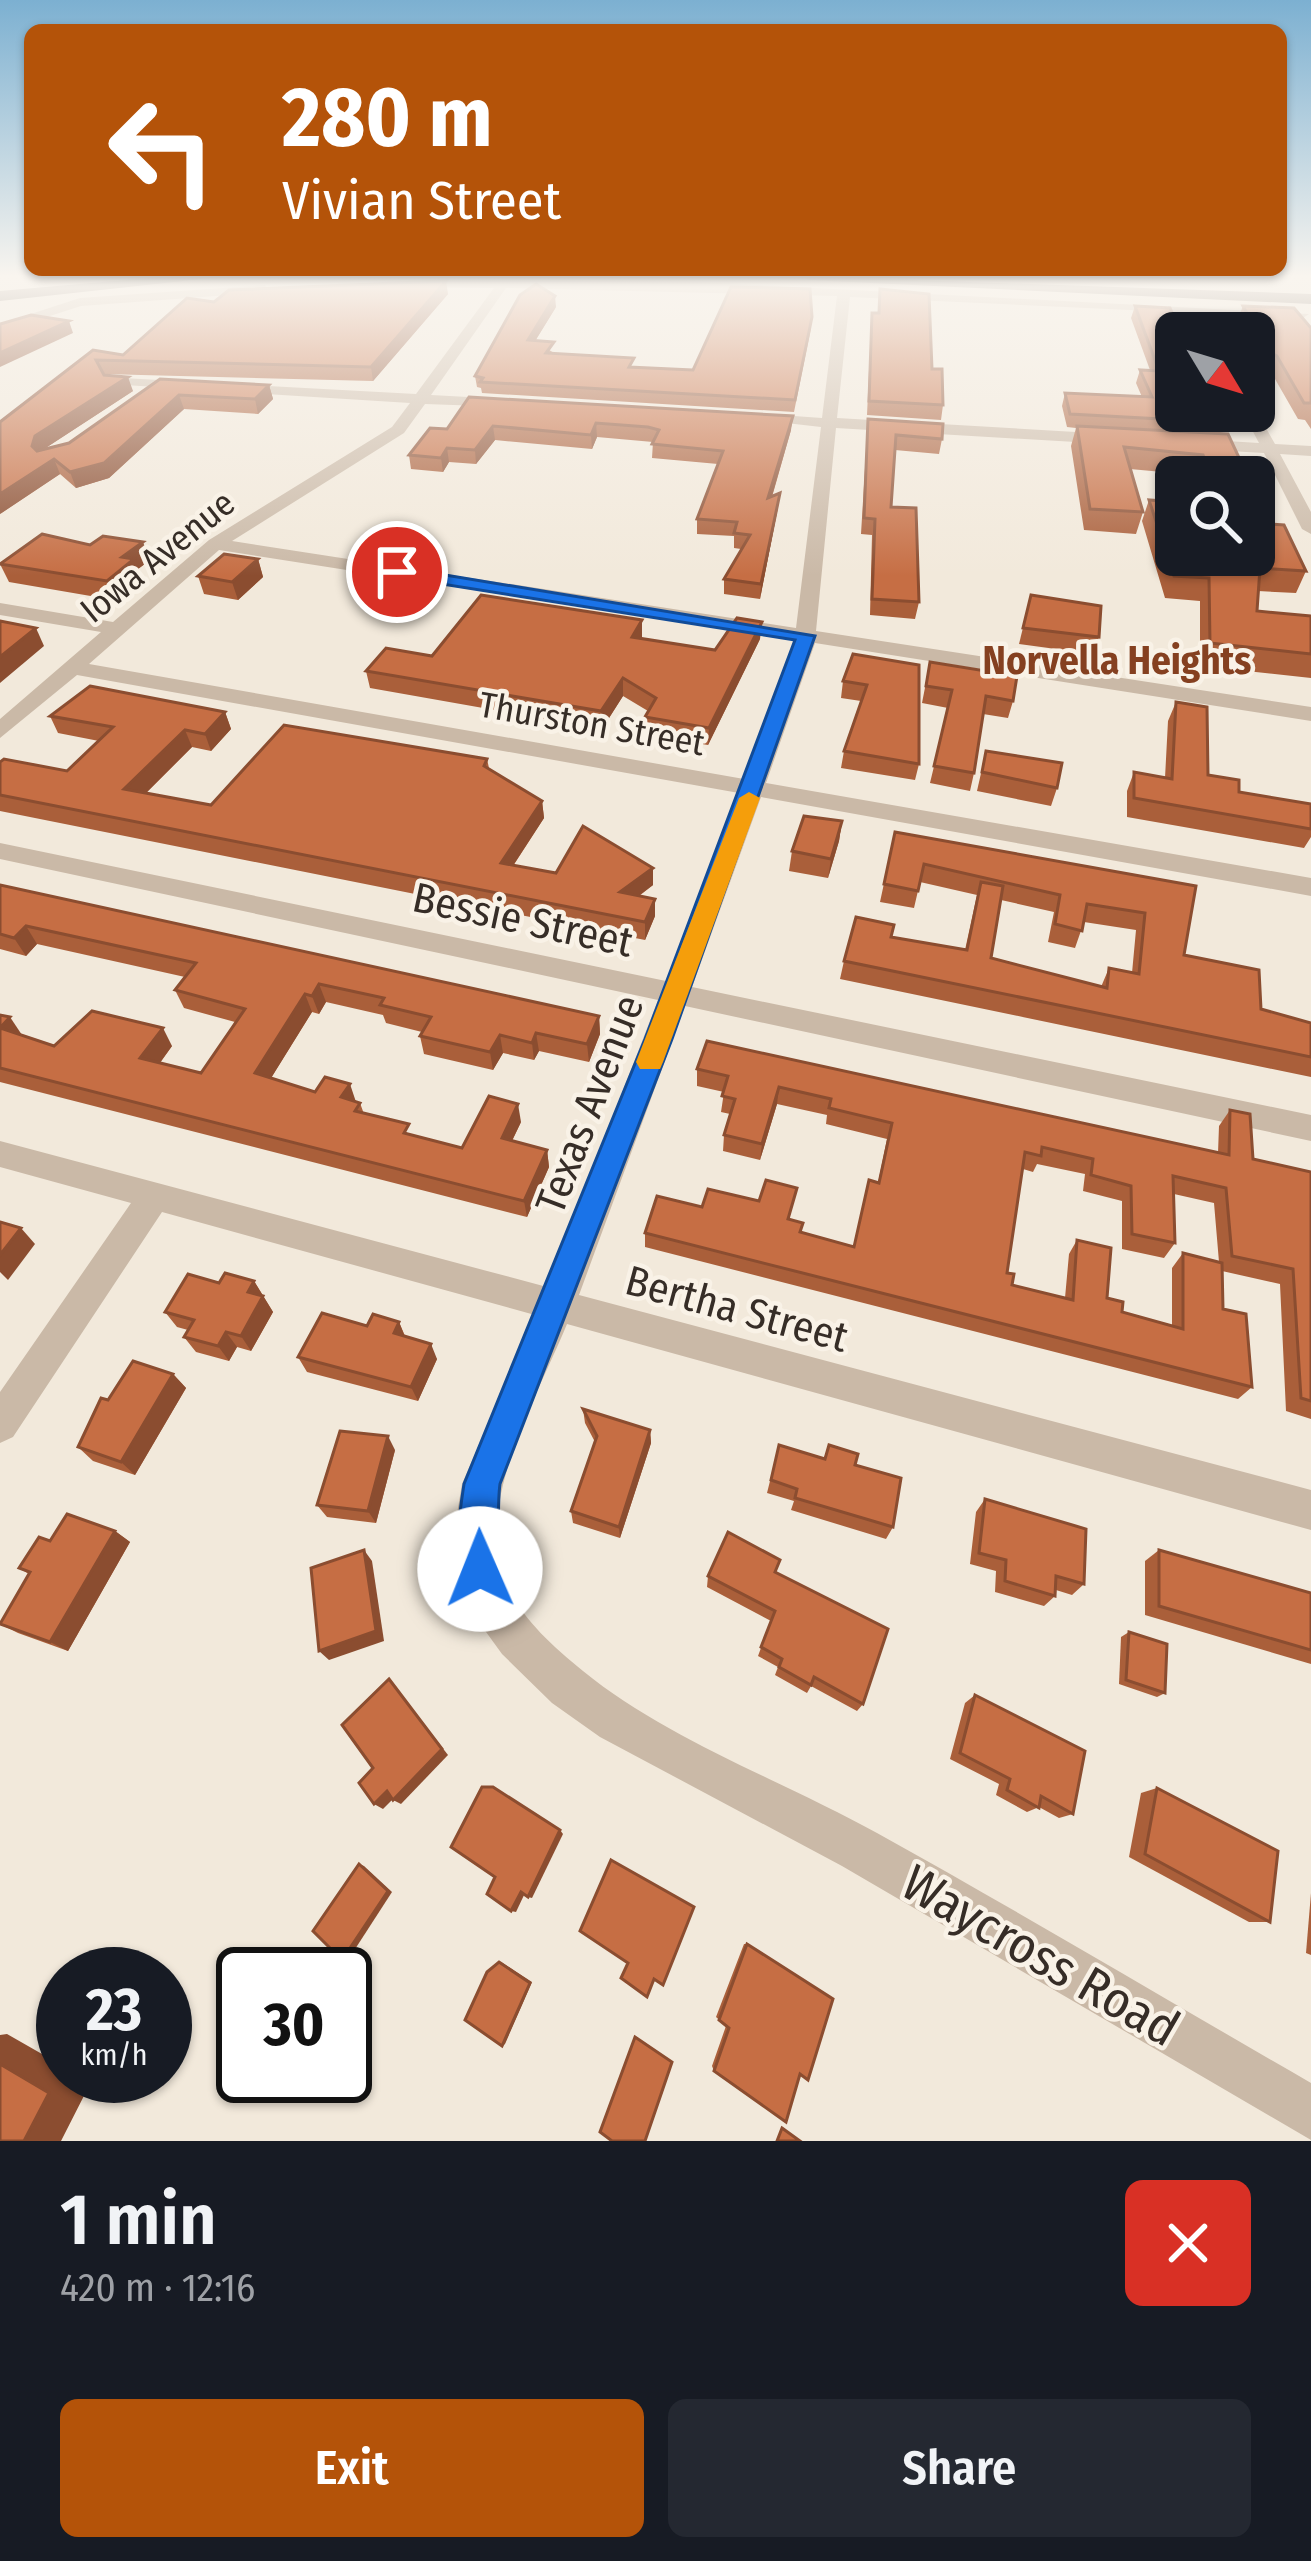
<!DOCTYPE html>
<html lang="en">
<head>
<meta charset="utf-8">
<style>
	:root { --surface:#171b24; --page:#242831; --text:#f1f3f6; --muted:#9ea1a6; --accent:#b45309 }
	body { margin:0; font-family:"Fira Sans Condensed",sans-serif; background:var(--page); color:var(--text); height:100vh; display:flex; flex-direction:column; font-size:45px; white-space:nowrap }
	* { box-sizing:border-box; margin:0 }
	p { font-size:39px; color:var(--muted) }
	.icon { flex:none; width:66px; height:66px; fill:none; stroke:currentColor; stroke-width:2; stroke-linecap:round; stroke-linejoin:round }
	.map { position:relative; height:2141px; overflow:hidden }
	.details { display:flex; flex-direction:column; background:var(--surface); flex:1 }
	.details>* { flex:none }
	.guide { position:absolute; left:24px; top:24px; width:1263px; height:252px; border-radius:18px; box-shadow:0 3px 9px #0004; background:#b45309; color:#fff; overflow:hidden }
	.needle { width:78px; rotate:128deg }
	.controls { position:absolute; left:1155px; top:312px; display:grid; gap:24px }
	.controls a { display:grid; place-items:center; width:120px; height:120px; border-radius:18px; background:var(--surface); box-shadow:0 3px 9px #0004; font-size:60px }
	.speed { position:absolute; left:36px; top:1947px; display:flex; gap:24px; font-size:60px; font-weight:700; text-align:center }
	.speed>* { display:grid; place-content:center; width:156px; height:156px; border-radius:50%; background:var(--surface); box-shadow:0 3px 9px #0004; line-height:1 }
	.speed small { font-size:30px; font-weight:400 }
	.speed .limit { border:6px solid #111; border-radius:18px; background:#fff; color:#111 }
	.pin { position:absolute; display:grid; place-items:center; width:102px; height:102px; color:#fff; margin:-51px; border:6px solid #fff; border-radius:50%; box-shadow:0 3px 12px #0007 }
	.me { position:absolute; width:132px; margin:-66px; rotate:359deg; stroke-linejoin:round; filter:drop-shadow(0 0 9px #0008) }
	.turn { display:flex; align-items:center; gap:42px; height:252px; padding:0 60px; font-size:54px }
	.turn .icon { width:156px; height:156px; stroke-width:2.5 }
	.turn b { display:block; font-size:84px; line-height:102px }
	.round { display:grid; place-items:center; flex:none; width:126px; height:126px; border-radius:18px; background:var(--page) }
	.head { display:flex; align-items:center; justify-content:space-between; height:204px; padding:0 60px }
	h1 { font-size:72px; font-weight:600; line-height:90px }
	.primary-button { display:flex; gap:24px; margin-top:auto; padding:24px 60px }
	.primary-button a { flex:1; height:138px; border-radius:18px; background:var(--accent); color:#fff; font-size:48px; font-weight:600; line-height:138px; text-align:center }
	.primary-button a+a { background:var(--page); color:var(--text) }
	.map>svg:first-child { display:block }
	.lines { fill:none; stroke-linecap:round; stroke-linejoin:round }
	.minor { fill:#cab9a7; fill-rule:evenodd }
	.highway { fill:#57483e; fill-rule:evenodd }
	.wall { fill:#aa5f3a; fill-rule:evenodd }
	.shaded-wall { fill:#8b4d30 }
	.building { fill:#c66e44; stroke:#8b4d30; stroke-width:3 }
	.route { fill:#1a73e8; stroke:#114b97; stroke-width:3 }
	.slow { fill:#f59e0b }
	.labels { text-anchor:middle; stroke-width:9; stroke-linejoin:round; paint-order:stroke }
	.far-street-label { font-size:36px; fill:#362d27; stroke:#f9f2e7 }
	.far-neighbourhood-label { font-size:39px; font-weight:bold; fill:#854020; stroke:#f9f2e7 }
	.street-label { font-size:42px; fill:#362d27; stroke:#f9f2e7 }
	.near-street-label { font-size:51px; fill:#362d27; stroke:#f9f2e7 }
</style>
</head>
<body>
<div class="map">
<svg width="1311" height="2141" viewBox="0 0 1311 2141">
	<rect width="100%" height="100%" fill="#f2e9db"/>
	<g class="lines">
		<g class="minor">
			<path d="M409,280L700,282L1309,314L1303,318L850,297L837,418L1110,434L1118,439L1110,444L836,428L816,631L1311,707V721L815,643L766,783L1311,878V896L761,797L692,987L1311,1115V1141L685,1006L579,1295L1311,1490V1530L567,1324C538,1395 477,1498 503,1574C516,1614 551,1645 583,1671C666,1739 783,1781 877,1833C1023,1914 1167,2000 1311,2083V2140L842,1866L600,1737L552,1703L502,1654L481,1625L459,1569L455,1526L462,1484L535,1315L162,1212L13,1437L0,1443V1392L131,1203L0,1167V1141L547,1287L658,1000L0,859V843L666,981L739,793L77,675L0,738V719L101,632L0,615V603L113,622L209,540L392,427L410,403L109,384L104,377L416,394L494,288L405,287ZM506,288L837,296L822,418L750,413L742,418L821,427L796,628L232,541L404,433L425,404L510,407L505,399L431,395ZM219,550L795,640L793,655L744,779L89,664Z"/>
			<path d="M265,285L269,292L81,306L0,332V324L80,298Z"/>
			<path d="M1254,407L1275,444L1311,446V456L1280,454L1311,512V534L1302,529L1264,453L1194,449L1186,444L1194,439L1259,443L1242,411Z"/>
		</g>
		<g class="highway">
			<path d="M171,276H229L0,301V291Z"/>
			<path d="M802,276L1311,294V304L809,280Z"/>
		</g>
	</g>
	<g class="wall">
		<path d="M880,289L932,369L943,405L941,420L867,415L871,326L872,313H878Z"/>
		<path d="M448,294L373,381L103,374L133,391L44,449L69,443L160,379L269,385L273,399L258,414L184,409L109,478L76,488L60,474L0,514L93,350L123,355L214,302Z"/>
		<path d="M1135,306L1218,422L1214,434L1248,477H1196L1195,475L1130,469L1143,512L1136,534L1084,530L1071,446L1076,428L1067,427L1062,406L1065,393L1142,397L1136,383L1140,370H1150L1131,318Z"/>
		<path d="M1243,306L1311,328V429L1305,420L1298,419L1271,372L1262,367L1254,352V333H1244L1237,321Z"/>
		<path d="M556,307L535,341L554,353L634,367L693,370L811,328L794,412L482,393L481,388L477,387L475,376Z"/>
		<path d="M469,397L791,430L772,497L778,507L760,599L724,594V579L741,549L734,548V536L697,534V519L718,464L652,458L653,442L597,437L592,449L495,440L476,464L449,462L443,472L411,469L409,455L447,429Z"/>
		<path d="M868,419L942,439L939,454L895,450L891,507L919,602L915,619L870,615L872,535L861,534Z"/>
		<path d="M1149,500L1269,524L1306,571L1296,593L1258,591L1257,611L1311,616V678L1200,666V601L1165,598L1142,521Z"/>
		<path d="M258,559L263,577L238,600L204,594L198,576Z"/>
		<path d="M150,560L138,569L141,577L114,600L9,582L0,564Z"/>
		<path d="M1031,595L1099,637L1093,654L1019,644Z"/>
		<path d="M642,620V639L715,650L760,639L708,745L645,735V717L648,711L623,696L602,729L370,688L366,671L432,656Z"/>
		<path d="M930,662L1013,701L1008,718L983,714L974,773L970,791L930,783L948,708L922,703Z"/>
		<path d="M919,665V764L915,780L841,768L844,751L861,701L841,698L843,681Z"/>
		<path d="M1176,702L1208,775L1239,792L1311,804V837L1304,848L1127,817V791L1134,772L1165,778L1168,721Z"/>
		<path d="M225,712L231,729L211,751L192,747L146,793L211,805L487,759L489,768L542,801L544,818L513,866L556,873L653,885L639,896L655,916L645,940L0,811V762L67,771L99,741L58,733L50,716Z"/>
		<path d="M986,751L1057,788L1051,806L977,791Z"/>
		<path d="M842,821L839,841L828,878L789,871L792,851Z"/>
		<path d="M895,832L1196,886L1184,955L1261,1009L1311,1023V1077L840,979L844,961L891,937L965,950L977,895L920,882L914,908L880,902ZM1001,900L1054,912L1048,942L1075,948L1084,922L1136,930L1132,973L1109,968L1101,987L991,958Z"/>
		<path d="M0,885L599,1016L600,1034L589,1062L539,1051L534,1060L503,1053L493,1070L424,1054L420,1036L422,1032L386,1023L383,1015L326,1002L319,1014L312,1012L271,1078L315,1092L360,1103L364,1114L412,1135L462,1148L521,1122L512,1141L547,1150L549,1167L527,1217L0,1082V1015L22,1035L54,1046H172L160,1063L201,1073L235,1022L184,1008L175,990L185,977L37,944L26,956L0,949Z"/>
		<path d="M697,1069L1218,1153L1219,1126L1230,1110L1253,1159L1311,1172V1419L1286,1411L1280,1284L1222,1271L1223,1309L1252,1387L1238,1399L645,1247V1233L702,1207L759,1201L797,1188L789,1219L800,1232L853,1247L878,1183L887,1139L826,1124L827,1115L777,1104L760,1160L723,1151L724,1135L730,1114L721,1112L724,1092L697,1086ZM1037,1164L1085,1174L1083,1191L1122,1201V1249L1164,1258L1175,1243L1174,1194L1214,1203L1219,1262L1183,1253L1172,1268V1325L1122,1312L1107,1298L1077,1240L1069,1254L1065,1298L1012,1285L1007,1273L1023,1169L1033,1172Z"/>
		<path d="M254,1281L273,1312L251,1351L237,1347L229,1361L196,1352L184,1337L188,1330L177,1327L165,1312L219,1283Z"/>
		<path d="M399,1322L405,1336L437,1359L418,1401L307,1372L298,1357L367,1326Z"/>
		<path d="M173,1374L186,1388L135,1475L93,1461L78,1447L108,1400Z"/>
		<path d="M583,1409L650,1430L651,1443L620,1538L573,1523L571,1511L595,1442L585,1423Z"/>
		<path d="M779,1445L824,1458L829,1445L855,1465L893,1527L886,1539L791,1510L794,1501L767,1493Z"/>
		<path d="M395,1450L376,1523L327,1517L317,1505Z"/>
		<path d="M985,1499L1084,1584L1072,1595L1056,1590L1055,1596L1044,1606L995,1592L996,1571L970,1564L976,1512Z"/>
		<path d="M115,1531L130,1542L68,1651L18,1633L0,1624L29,1574L19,1568L50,1541Z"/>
		<path d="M1159,1550L1311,1593V1664L1145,1615V1561Z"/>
		<path d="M776,1572L863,1704L857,1711L811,1686L807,1693L775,1675L778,1667L758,1656L771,1621L707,1587L708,1576Z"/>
		<path d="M1129,1632L1165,1693L1157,1697L1119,1684L1121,1637Z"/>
		<path d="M975,1695L1073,1814L1059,1818L1039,1807L1027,1812L996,1795L999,1784L950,1759L965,1703Z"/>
		<path d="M1157,1788L1270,1922H1249L1129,1857L1141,1793Z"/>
		<path d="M1311,1893V1955L1306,1953Z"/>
		<path d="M744,1944H747L800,2074L714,2071L712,2066L726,2026L716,2017Z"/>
	</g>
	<g class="shaded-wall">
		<path d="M446,281L448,294L373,381L371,367Z"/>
		<path d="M555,296L556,307L529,351L528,340Z"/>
		<path d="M69,321L73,333L0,367V353Z"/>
		<path d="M128,377L133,391L41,451L38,461L32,446L35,436Z"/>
		<path d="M269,385L273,399L258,414L255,399Z"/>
		<path d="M179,395L184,409L109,478L76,488L70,472Z"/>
		<path d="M793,416L791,430L767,513L768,498Z"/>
		<path d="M596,423L597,437L592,449L591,435Z"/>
		<path d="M493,426L495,440L476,464L475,450Z"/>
		<path d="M447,448L449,462L443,472L441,458Z"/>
		<path d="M54,459L60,474L0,514V494Z"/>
		<path d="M780,493L778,507L760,599L761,584Z"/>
		<path d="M143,542L150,560L138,569L141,577L114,600L107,581L122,557Z"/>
		<path d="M258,559L263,577L238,600L232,582Z"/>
		<path d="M642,620V638L632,655V637Z"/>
		<path d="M762,622L760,639L708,745L709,728Z"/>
		<path d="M36,628L44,646L0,683V657Z"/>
		<path d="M623,678V696L602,729L601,711Z"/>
		<path d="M225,712L231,729L211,751L205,734Z"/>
		<path d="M185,730L192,747L132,807L124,789Z"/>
		<path d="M542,801L544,818L503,881L501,863Z"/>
		<path d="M842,821L839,841L828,878L831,859Z"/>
		<path d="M653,868V885L621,909L620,892Z"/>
		<path d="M655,899V916L645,940V922Z"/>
		<path d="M26,926L37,944L26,956L14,938Z"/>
		<path d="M319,984L326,1002L319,1014L312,996Z"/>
		<path d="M305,994L312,1012L263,1091L255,1073Z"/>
		<path d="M599,1016L600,1034L589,1062L587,1044Z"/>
		<path d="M10,1017L22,1035L0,1028Z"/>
		<path d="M163,1028L172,1046L150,1076L140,1058Z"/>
		<path d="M536,1033L539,1051L534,1060L532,1043Z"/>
		<path d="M500,1035L503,1053L493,1070L490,1052Z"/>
		<path d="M350,1084L356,1102L341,1097Z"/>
		<path d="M779,1087L777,1104L760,1160L762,1144Z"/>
		<path d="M518,1104L521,1122L505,1155L502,1138Z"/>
		<path d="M547,1150L549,1167L527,1217L524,1201Z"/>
		<path d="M21,1228L35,1244L8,1280L0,1272V1255Z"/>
		<path d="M254,1281L273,1312L251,1351L241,1336L248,1292Z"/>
		<path d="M399,1322L405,1337L394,1333Z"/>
		<path d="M226,1332L237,1347L229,1361L218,1346Z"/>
		<path d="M431,1344L437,1359L418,1401L411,1387Z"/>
		<path d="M173,1374L186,1388L135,1475L121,1462Z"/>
		<path d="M650,1430L651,1443L620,1538L619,1527Z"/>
		<path d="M388,1436L395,1450L376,1523L368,1511Z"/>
		<path d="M115,1531L130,1542L68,1651L50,1642Z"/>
		<path d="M364,1550L372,1561L384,1641L329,1660L319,1651Z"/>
		<path d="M389,1679L448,1755L401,1804L393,1800Z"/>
		<path d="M387,1791L396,1796L383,1809L374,1804Z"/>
		<path d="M560,1830L563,1834L532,1898L528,1897Z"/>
		<path d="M359,1864L364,1866L392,1892L348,1960H342Z"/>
		<path d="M521,1892L525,1893L516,1912L511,1911Z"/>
		<path d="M499,1962H501L532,1982L505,2044L502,2046Z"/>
		<path d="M7,2034L63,2066V2076H80L91,2082L61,2141H24L0,2064V2035Z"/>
	</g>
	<g class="building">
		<path d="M446,281L371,367L96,360L104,375L128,377L35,436L32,446L37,451L69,443L160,379L269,385L255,399L179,395L104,463L70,472L54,459L0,494V422L93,350L123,355L187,298L214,302L229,290Z"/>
		<path d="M536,284L555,296L528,340L554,342L546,353L634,358L629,367L693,370L731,287L810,289L812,317L795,400L480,382L483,378L475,376L520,295Z"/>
		<path d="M880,289L929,294L932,369H942L943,405L869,401L872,313H879Z"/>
		<path d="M1135,306L1170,308L1180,333H1176V411H1213L1218,422L1070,414L1065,393L1152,397L1140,370L1159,371Z"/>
		<path d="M1243,306L1294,308L1311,328V403H1304L1277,356L1268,351Z"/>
		<path d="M31,315L69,321L0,353V324Z"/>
		<path d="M469,397L793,416L768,498L780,493L761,584L724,579L750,535L734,533L737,522L697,519L723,451L652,444L659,430L648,427L596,423L591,435L493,426L475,450L447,448L441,458L409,455L430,428L447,429Z"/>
		<path d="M868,419L943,424L942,439L896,435L891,507L916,508L919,602L872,599L875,519L864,518Z"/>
		<path d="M1077,426L1228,434L1248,477H1211L1203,455L1124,447L1143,512L1090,509Z"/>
		<path d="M1254,491L1269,524L1284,525L1306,571L1260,568L1257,611L1311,616V654L1210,643L1209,578L1174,576L1149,500L1176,502V555H1254Z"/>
		<path d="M42,534L90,545L103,536L143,542L122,557L134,559L107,581L0,564Z"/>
		<path d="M224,554L258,559L232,582L198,576Z"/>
		<path d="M481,595L642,620L632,637L715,650L737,618L762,622L709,728L645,717L656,698L623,678L601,711L366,671L386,648L432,656Z"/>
		<path d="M1031,595L1101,606L1099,637L1023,628Z"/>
		<path d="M0,621L36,628L0,657Z"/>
		<path d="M853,654L919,665V764L844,751L867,685L843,681Z"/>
		<path d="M930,662L1017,676L1013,701L986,696L974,773L934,766L952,690L926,686Z"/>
		<path d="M90,686L225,712L205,734L185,730L124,789L211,805L284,725L487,759L484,766L542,801L501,863L556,873L583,826L653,868L620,892L655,899L645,922L0,795V762L4,759L67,771L113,727L50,716Z"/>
		<path d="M1176,702L1207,707L1208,775L1239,780V792L1311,804V829L1134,798V772L1172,779Z"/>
		<path d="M986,751L1062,763L1057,788L982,772Z"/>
		<path d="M804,816L842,821L831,859L792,851Z"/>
		<path d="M895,832L1196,886L1184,955L1259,970L1261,1009L1311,1023V1057L844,961L856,917L894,925L891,937L967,950L981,882L1003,886L991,958L1107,988L1109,968L1139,974L1145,913L1087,904L1082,931L1055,924L1060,895L924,864L918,891L884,884Z"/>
		<path d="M0,885L599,1016L587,1044L536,1033L532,1043L500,1035L490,1052L420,1036L431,1017L380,1005L384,998L319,984L312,996L305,994L255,1073L315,1092L325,1077L350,1084L341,1097L360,1103L355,1111L409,1124L404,1133L462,1148L489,1096L518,1104L502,1138L547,1150L524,1201L0,1068V1015L10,1017L0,1028L54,1046L92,1011L163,1028L140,1058L201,1073L245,1009L175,990L196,963L26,926L14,938L0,934Z"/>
		<path d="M707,1041L1229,1155L1230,1110L1250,1114L1253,1159L1311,1172V1401L1301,1398L1293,1269L1232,1256L1226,1188L1173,1176L1175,1243L1132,1234L1131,1186L1091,1175L1093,1159L1042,1147L1041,1156L1025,1152L1007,1273L1014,1274L1012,1285L1073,1300L1077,1240L1111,1248L1107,1298L1123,1302L1122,1312L1183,1329V1253L1222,1263L1223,1309L1246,1314L1252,1387L645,1233L657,1196L702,1207L708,1189L759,1201L766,1180L797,1188L788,1219L803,1223L800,1232L854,1247L869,1180L879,1183L892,1123L829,1108L831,1099L779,1087L762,1144L724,1135L735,1099L722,1096L728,1076L697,1069Z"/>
		<path d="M0,1222L21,1228L0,1255Z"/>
		<path d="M225,1273L254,1281L248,1292L263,1296L241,1336L226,1332L218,1346L184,1337L194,1320L165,1312L188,1274L219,1283Z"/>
		<path d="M322,1313L367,1326L373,1314L399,1322L394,1333L431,1344L411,1387L298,1357Z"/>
		<path d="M133,1361L173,1374L121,1462L78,1447L101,1398L108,1400Z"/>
		<path d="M583,1409L650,1430L619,1527L571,1511L597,1436Z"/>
		<path d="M340,1431L388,1436L368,1511L317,1505Z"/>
		<path d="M779,1445L825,1459L829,1445L858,1454L855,1465L901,1478L893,1527L795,1498L797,1489L771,1480Z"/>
		<path d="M985,1499L1086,1529L1084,1584L1056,1576L1055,1596L1005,1581L1006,1560L979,1553Z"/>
		<path d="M67,1514L115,1531L50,1642L0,1624L30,1572L19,1568L39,1537L50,1541Z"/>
		<path d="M728,1532L780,1560L775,1572L888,1629L863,1704L814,1677L811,1685L779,1667L782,1659L761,1647L775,1611L708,1576Z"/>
		<path d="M364,1550L376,1631L319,1651L311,1568Z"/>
		<path d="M1159,1550L1311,1593V1650L1159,1606Z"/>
		<path d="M1129,1632L1167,1644L1165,1693L1126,1680Z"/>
		<path d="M389,1679L442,1749L393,1800L387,1791L374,1804L359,1783L373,1768L342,1725Z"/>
		<path d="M975,1695L1085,1751L1073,1814L1041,1796L1039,1808L1007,1790L1010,1779L960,1753Z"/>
		<path d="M482,1787H493L560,1830L528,1897L521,1892L511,1911L487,1894L495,1877L451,1847Z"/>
		<path d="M1157,1788L1278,1851L1270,1922L1145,1854Z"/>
		<path d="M611,1860L694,1907L663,1985L654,1979L647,1997L621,1978L628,1963L580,1931Z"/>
		<path d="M359,1864L388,1891L342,1960L313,1931Z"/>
		<path d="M747,1944L833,1999L808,2080L800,2074L786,2122L714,2071L729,2028L719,2020Z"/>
		<path d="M499,1962L530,1983L502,2046L465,2020L487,1972Z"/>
		<path d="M635,2037L672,2062L645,2141H612L600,2132Z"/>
		<path d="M0,2064L49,2093L24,2141H0Z"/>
		<path d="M782,2128L800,2141H777Z"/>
	</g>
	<linearGradient id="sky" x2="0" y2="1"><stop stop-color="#7cb0d1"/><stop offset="0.48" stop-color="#f9f5ef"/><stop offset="1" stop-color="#f9f5ef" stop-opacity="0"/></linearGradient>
	<rect width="1311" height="576" fill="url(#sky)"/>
	<path class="route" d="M397,567L815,636L672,1039L500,1484C496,1512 502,1561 493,1582L480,1587L466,1582C453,1550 459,1517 464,1484L645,1039L795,640L391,576Z"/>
	<path class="slow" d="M749,792L760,798L663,1062L660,1069H640L636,1062L739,798Z"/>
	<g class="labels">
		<g class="far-street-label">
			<text transform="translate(157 556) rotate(-39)" y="13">Iowa Avenue</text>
			<text transform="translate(592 723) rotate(10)" y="13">Thurston Street</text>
		</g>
		<g class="far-neighbourhood-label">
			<text x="1117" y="674">Norvella Heights</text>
		</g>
		<g class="street-label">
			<text transform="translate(523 919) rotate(12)" y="15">Bessie Street</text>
			<text transform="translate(589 1104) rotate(-69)" y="15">Texas Avenue</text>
			<text transform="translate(737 1308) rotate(15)" y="15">Bertha Street</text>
		</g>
		<g class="near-street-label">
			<text transform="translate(1041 1955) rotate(30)" y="18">Waycross Road</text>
		</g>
	</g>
</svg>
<div class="controls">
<a><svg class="needle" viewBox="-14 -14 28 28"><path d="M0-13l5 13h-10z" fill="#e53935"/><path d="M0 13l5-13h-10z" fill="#9ea1a6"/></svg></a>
<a><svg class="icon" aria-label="search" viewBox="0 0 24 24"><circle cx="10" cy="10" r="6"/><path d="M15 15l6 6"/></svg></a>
</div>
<div class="speed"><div>23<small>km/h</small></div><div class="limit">30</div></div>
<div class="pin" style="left:397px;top:572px;background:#d93025"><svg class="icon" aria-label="arrive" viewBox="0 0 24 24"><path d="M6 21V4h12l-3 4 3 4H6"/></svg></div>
<svg class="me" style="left:480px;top:1569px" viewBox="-20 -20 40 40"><circle r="19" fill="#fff"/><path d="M0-13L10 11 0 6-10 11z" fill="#1a73e8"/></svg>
<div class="guide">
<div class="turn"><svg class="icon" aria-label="left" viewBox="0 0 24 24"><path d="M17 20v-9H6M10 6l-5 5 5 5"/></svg><div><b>280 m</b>Vivian Street</div></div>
</div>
</div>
<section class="details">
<div class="head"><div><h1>1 min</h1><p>420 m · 12:16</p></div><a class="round" style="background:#d93025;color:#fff"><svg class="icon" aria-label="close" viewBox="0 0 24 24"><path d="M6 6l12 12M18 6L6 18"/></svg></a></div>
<div class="primary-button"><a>Exit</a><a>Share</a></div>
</section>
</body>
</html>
